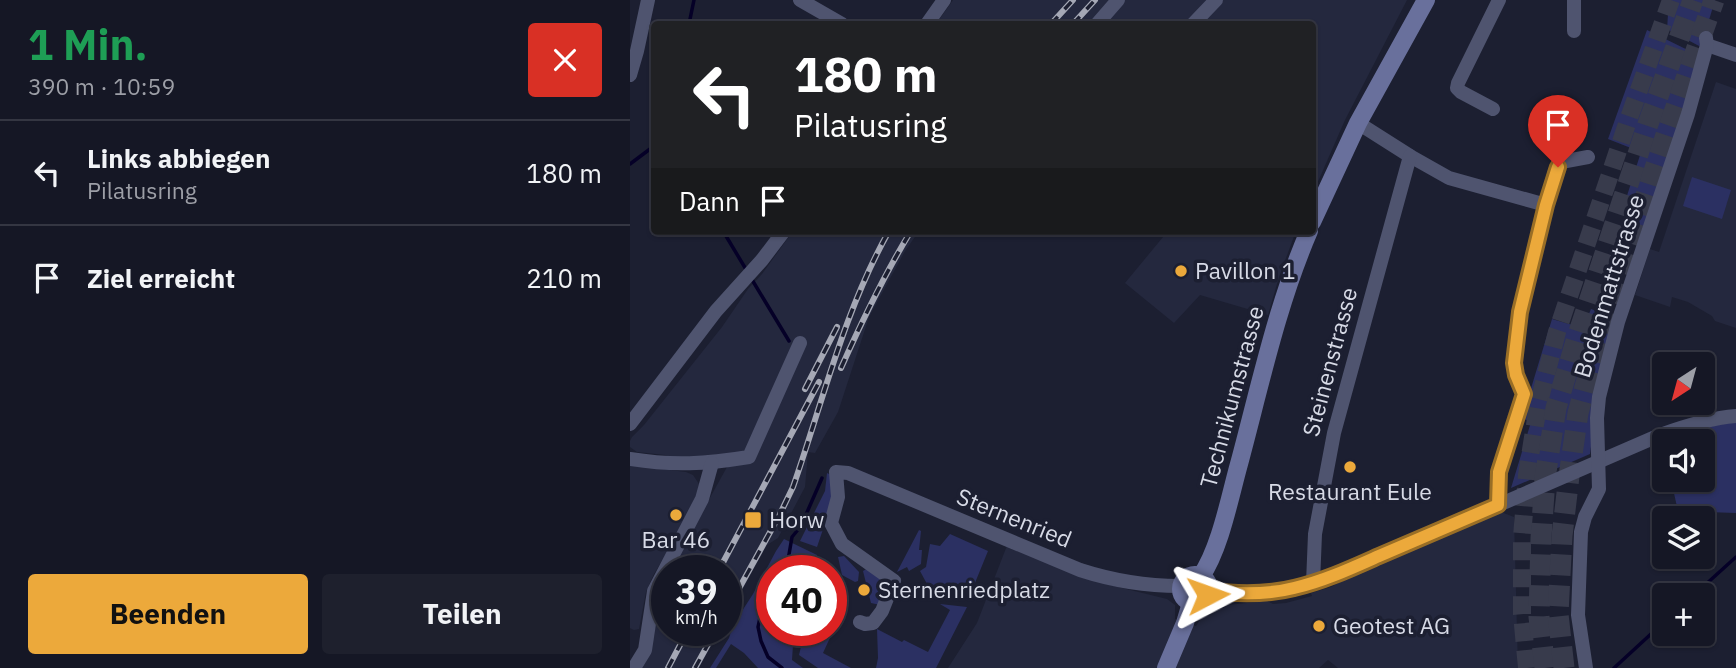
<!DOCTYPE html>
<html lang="de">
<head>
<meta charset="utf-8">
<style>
	:root { --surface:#151725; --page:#1e202d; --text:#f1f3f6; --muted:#9d9fa7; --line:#343642; --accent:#eca93b }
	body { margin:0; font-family:"IBM Plex Sans",sans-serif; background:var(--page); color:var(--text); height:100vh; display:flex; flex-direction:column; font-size:26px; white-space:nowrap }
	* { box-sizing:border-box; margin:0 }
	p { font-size:23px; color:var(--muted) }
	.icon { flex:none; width:38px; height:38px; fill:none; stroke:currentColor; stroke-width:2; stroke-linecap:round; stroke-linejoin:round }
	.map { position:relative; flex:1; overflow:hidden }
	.sheet { display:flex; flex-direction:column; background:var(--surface); width:630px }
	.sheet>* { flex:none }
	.top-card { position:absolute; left:21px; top:21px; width:665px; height:214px; border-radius:7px; box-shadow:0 2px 5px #0004,0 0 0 2px var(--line); background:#202124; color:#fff; overflow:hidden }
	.needle { width:46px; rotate:216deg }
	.controls { position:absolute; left:1022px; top:352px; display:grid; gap:14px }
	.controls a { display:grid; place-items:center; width:63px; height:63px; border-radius:7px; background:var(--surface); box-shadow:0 2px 5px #0004,0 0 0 2px var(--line); font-size:35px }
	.speed { position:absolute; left:21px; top:555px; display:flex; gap:14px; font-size:35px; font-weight:700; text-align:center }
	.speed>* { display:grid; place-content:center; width:91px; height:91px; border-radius:50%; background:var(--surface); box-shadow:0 2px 5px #0004,0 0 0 2px var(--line); line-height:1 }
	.speed small { font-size:18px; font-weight:400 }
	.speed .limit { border:10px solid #d22; background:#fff; color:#111 }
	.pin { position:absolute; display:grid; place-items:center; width:60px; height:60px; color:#fff; margin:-72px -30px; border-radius:50% 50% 50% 0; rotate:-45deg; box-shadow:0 0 7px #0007 }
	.pin .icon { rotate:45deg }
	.me { position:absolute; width:77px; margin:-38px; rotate:86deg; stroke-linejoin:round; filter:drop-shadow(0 0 5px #0008) }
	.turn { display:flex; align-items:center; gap:24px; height:147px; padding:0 28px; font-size:32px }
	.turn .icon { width:91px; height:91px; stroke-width:2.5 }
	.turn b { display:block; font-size:49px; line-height:60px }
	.then { display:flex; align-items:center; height:66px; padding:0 28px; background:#0003; gap:14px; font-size:26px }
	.round { display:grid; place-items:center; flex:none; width:74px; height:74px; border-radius:7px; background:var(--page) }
	.overview { display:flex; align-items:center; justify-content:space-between; height:119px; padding:0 28px }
	h1 { font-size:42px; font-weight:800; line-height:52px; color:#1e9e55 }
	.button { display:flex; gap:14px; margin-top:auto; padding:14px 28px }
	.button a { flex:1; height:80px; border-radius:7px; background:var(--accent); color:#111; font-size:28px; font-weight:800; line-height:80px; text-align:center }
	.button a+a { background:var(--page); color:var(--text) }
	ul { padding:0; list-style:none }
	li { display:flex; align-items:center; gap:21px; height:105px; padding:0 28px; border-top:2px solid var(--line) }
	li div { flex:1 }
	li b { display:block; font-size:26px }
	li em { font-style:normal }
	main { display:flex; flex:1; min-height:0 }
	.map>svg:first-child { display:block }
	.built { fill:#24283e }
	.green { fill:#2b3062 }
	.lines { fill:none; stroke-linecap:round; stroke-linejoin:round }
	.stream { stroke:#050027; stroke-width:3.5 }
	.primary-tunnel { stroke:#383b4c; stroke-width:18; stroke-dasharray:18 9; stroke-linecap:butt }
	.highway-tunnel { stroke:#383b4c; stroke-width:21; stroke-dasharray:21 10; stroke-linecap:butt }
	.street { stroke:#4f546f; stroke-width:14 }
	.secondary { stroke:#69709c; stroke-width:18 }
	.rail-casing { stroke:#a5a8b5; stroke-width:6 }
	.rail { stroke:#1c1f31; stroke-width:3.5; stroke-dasharray:10; stroke-linecap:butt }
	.route-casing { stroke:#996e26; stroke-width:18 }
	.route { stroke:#eca93b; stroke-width:12 }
	.poi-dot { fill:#eca93b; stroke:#1c1f31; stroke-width:2.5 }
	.labels { text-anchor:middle; stroke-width:7; stroke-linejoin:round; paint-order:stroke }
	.poi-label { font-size:23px; fill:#d7dae6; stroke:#1c1f31; text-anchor:start }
	.street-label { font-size:23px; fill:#d7dae6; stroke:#1c1f31 }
</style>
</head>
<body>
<main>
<section class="sheet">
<div class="overview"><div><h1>1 Min.</h1><p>390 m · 10:59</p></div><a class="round" style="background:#d93025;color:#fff"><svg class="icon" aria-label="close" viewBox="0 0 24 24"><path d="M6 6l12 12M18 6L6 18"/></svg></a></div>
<ul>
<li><svg class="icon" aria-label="left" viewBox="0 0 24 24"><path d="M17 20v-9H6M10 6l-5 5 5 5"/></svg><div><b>Links abbiegen</b><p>Pilatusring</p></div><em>180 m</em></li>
<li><svg class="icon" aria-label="arrive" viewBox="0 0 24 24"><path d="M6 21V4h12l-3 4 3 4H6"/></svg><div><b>Ziel erreicht</b></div><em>210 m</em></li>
</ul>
<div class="button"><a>Beenden</a><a>Teilen</a></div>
</section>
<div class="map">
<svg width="1106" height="668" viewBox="0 0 1106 668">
	<rect width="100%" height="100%" fill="#1c1f31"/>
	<g class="built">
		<path d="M323,0H777L715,120L683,193L682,24H306Z"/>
		<path d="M1086,82L1106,89V328L1085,321L1082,316L1058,302L1042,297L1040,307L1005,295L1020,249L1029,252Z"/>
		<path d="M163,231H289L275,251L239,317L208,412L185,453L178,452L175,487L148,538L137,545L96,619V570H40L97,467L111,456L54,462L35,455L7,452L0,447V441L2,437L14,425L92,327L118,289L132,274Z"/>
		<path d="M538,231H666L649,277L638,315L570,295L544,323L495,283Z"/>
		<path d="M0,465L56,472L63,475L69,484L68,490L59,516L24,574L16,592L9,629L4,630L0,628Z"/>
		<path d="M871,512L884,517L888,668H708L698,660L689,668H318L347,623L378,543L476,584L537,599L545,605V619L566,626L574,613L587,606L637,601L643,604L656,603L682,596L681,593L701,587L733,570L807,537L837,527Z"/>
		<path d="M37,577V630H90L69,668H9L24,637L30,595Z"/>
	</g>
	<g class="green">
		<path d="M1039,0H1085L1071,47L1037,29Z"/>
		<path d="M1017,30L1070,56L1011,246L990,239L1001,208L994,205L1011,152L978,139Z"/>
		<path d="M1062,177L1101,190L1092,219L1053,206Z"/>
		<path d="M961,309L985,318L963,431L960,454L881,488L901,422L892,418L922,319L953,328Z"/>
		<path d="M1098,423H1106V513L1048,511L1041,480H1073V441H1034V449L1033,442L1064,430Z"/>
		<path d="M197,473L201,475L204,497L187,547L170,541L195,491Z"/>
		<path d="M289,530L291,531L289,550H292L291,564L279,571L277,567L267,572Z"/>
		<path d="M320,534L358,551L338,600L304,597L290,571L296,567L300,544L310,546Z"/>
		<path d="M154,539L187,555L183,570H142V630H164L162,660L173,668H128L114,653L101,644L86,668H80L99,638L103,625L123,594L146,551Z"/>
		<path d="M214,556L229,572L228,581L225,582L212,575L208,557Z"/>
		<path d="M238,568L255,583V589L250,605L241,603L233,571Z"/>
		<path d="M201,595L212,608L208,617L209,618L193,653L221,668H188L169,655L175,630H201Z"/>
		<path d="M310,604L337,607L306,668H246L248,658L247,629L272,642L274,640L298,652L320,610Z"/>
	</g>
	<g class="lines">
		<g class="stream">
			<path d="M59,24L64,0"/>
			<path d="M0,164L24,146"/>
			<path d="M93,231L117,271"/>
			<path d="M121,278L159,341"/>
			<path d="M154,570L157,566L162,537L171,526L192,478"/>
			<path d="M142,592L132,608L128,627L131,641L138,657L152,668"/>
			<path d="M1064,595L1106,557"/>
			<path d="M984,668L1034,622"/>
		</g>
		<path class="primary-tunnel" d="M897,668L892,614V537L897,475L908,406L927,332L999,118L1041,0"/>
		<g class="highway-tunnel">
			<path d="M915,668L909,617L911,538L915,478L926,408L947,338L1018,124L1063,0"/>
			<path d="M934,668L928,614L932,536L939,476L948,413L966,346L1037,132L1084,0"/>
		</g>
		<g class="street">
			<path d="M170,0L212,24"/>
			<path d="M297,24L314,0"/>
			<path d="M467,24L488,0"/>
			<path d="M563,24L586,0"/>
			<path d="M944,31V0"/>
			<path d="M1077,45L1106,55"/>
			<path d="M0,75L7,51L18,0"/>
			<path d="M863,109L831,92L827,88L828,83L869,0"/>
			<path d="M728,123L780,156L819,178L916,205"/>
			<path d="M0,424L86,311L132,260L154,231"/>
			<path d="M0,459C43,466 76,464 119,457L170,343"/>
			<path d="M868,505L869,472L894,394L886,375L884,363L890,312L916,205L925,171L931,162L958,157"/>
			<path d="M683,583L685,534L704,433L780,156"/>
			<path d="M579,591C631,597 665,590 714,572L1030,435C1055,426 1080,418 1106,416"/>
			<path d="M230,622L235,624L243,623L252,611L264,581L212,544L201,523L208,497L206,472L218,473L450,570C484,581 514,586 550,586"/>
			<path d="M4,668L15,650L24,591L72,499L82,463"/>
			<path d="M956,668L948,615L951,532L955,517L969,489L967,418L969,397L988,322L1058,114L1077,45L1076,38"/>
		</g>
		<g class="secondary">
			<path d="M682,222L728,123L796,0"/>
			<circle cx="565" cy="589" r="14"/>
			<path d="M571,576C590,549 600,496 609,464C630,386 647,305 679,231"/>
			<path d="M536,668L555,623L561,603"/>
		</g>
		<g class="rail-casing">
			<g id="rail">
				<path d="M421,24L443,0"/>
				<path d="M443,24L465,0"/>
				<path d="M211,368C232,321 254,275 281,231"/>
				<path d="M175,389L207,327"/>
				<path d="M89,570L189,382"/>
				<path d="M96,612L149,516L163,487C193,401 214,311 259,231"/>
				<path d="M38,668L58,630"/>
				<path d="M65,668L86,630"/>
			</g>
		</g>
		<use href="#rail" class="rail"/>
	</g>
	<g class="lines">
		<g class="route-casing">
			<path id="route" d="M578,595L579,591C607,594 637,595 664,588C694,581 722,568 749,556C789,539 828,522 868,505L869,472L894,394L886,375L884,363L890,312L916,205L928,167"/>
		</g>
		<use href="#route" class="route"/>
	</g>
	<g class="poi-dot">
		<circle cx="551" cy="271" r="7"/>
		<circle cx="720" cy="467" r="7"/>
		<circle cx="46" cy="515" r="7"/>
		<rect x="114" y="511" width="18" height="18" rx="3.5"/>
		<circle cx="234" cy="590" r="7"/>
		<circle cx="689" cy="626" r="7"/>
	</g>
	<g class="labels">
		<g class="poi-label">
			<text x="565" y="279">Pavillon 1</text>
			<text x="720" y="500" text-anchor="middle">Restaurant Eule</text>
			<text x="139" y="528">Horw</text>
			<text x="46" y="548" text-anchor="middle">Bar 46</text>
			<text x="248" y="598">Sternenriedplatz</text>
			<text x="703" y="634">Geotest AG</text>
		</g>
		<g class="street-label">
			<text transform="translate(979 286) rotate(-73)" y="8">Bodenmattstrasse</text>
			<text transform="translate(700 362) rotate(-75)" y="8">Steinenstrasse</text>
			<text transform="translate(602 397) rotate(-75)" y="8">Technikumstrasse</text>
			<text transform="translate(384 518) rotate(22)" y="8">Sternenried</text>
		</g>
	</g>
</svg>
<div class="controls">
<a><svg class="needle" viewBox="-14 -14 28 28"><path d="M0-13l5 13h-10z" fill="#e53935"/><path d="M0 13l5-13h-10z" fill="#9d9fa7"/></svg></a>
<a><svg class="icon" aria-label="sound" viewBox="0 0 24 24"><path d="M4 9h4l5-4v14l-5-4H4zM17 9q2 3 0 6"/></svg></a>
<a><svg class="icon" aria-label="layers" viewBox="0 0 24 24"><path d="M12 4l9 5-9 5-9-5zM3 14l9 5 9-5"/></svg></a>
<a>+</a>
</div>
<div class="speed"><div>39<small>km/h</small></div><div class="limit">40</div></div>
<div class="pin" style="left:928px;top:167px;background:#d93025"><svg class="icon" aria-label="arrive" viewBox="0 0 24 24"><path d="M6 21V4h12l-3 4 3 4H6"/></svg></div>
<svg class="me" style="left:578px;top:595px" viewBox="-20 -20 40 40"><path d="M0-17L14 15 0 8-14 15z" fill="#eca93b" stroke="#fff" stroke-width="4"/></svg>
<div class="top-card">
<div class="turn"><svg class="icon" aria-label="left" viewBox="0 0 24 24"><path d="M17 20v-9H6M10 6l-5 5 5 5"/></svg><div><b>180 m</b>Pilatusring</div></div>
<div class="then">Dann<svg class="icon" aria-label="arrive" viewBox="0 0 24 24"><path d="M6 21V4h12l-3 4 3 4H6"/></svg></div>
</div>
</div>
</main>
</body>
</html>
